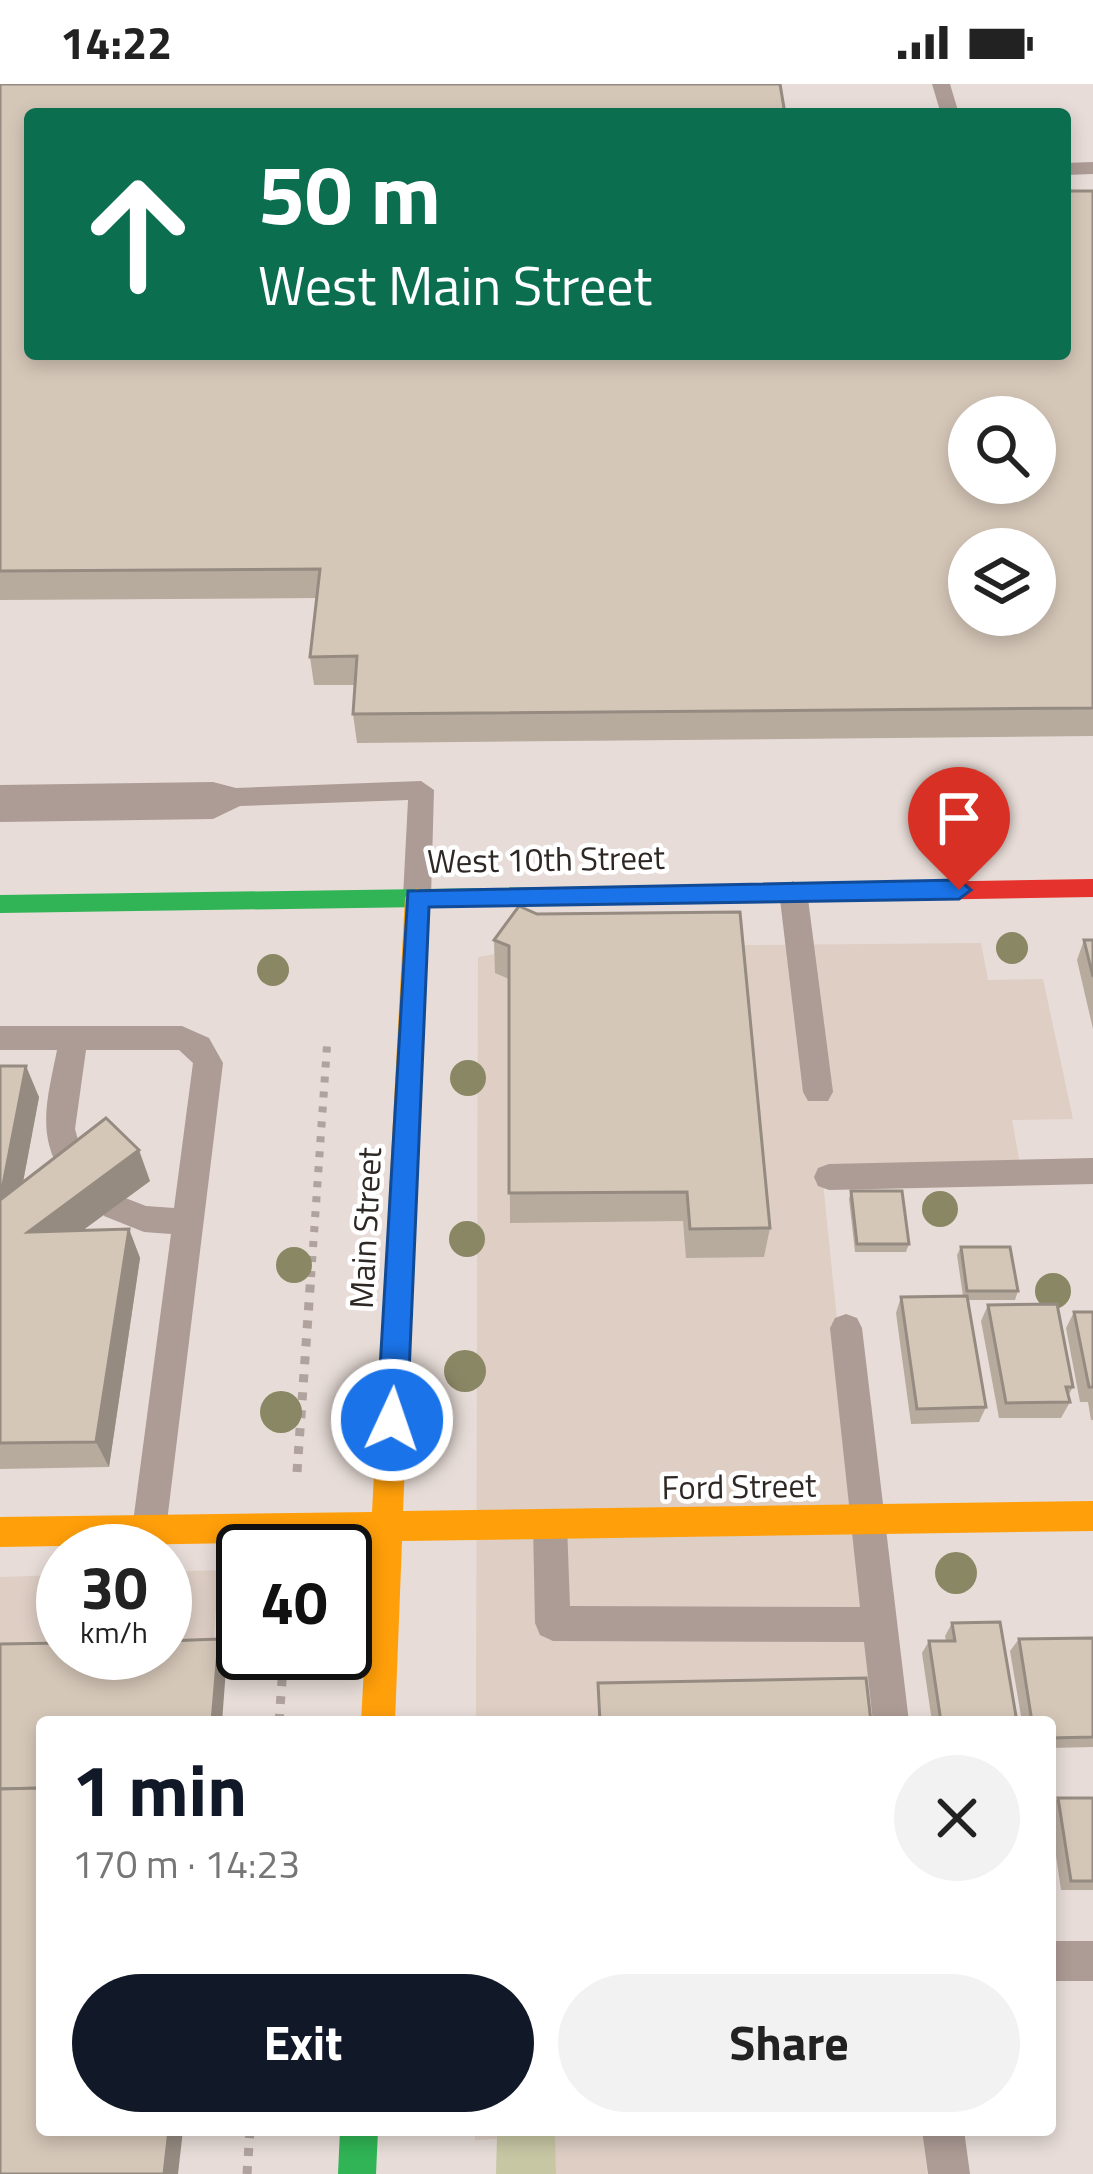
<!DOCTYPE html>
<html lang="en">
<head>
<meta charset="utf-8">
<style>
	:root { --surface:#fff; --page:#f2f2f2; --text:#222; --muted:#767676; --accent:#111827 }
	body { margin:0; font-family:"Titillium Web",sans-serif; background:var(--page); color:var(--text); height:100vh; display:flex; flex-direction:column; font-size:45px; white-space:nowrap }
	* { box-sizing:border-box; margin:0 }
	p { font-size:39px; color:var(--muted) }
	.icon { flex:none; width:66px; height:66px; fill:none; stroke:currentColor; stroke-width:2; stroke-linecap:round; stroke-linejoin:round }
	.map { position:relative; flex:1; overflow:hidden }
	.panel { position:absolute; left:36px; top:1632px; width:1020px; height:420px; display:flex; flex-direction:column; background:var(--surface); border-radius:12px; box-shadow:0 6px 18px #0003 }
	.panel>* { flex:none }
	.hud { position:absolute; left:24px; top:24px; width:1047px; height:252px; border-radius:12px; box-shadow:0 6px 18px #0003; background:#0b6e4f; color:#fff; overflow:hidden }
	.tools { position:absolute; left:948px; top:312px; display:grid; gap:24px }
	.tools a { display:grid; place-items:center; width:108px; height:108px; border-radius:50%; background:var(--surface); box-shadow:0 6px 18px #0003; font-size:60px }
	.speed { position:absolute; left:36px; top:1440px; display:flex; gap:24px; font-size:60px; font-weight:700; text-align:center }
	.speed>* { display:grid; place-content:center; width:156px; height:156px; border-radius:50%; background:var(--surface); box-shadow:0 6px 18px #0003; line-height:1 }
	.speed small { font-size:30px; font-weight:400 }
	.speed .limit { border:6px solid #111; border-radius:18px; background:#fff; color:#111 }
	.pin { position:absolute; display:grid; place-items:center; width:102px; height:102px; color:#fff; margin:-123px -51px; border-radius:50% 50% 50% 0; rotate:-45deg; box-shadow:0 0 12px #0007 }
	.pin .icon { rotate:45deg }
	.me { position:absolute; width:132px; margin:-66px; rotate:3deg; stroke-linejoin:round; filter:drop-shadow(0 0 9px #0008) }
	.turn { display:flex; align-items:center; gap:42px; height:252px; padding:0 36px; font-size:54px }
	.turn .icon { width:156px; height:156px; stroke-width:2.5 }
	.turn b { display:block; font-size:84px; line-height:102px }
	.round { display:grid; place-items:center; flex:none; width:126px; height:126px; border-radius:63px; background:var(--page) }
	.summary { display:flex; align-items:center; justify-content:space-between; height:204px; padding:0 36px }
	h1 { font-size:72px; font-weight:700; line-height:90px; color:var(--accent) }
	.action { display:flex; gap:24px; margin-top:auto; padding:24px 36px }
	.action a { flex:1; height:138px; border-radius:72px; background:var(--accent); color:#fff; font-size:48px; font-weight:700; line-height:138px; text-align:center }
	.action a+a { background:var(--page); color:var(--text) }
	.status { display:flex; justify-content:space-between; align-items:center; height:84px; padding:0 60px; background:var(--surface); direction:ltr }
	.status svg { height:33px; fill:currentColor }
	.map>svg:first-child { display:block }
	.commercial { fill:#decec4 }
	.green { fill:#c7c7a4 }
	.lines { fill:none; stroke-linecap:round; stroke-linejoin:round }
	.path-far1 { stroke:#b0a29d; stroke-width:8; stroke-dasharray:6 9; stroke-linecap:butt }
	.path { stroke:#b0a29d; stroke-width:9; stroke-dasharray:8 10; stroke-linecap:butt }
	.lane { fill:#ad9b95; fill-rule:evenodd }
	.fast { fill:#30b455; fill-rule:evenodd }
	.slow { fill:#ff9f0a; fill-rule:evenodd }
	.jam { fill:#e5322d; fill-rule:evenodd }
	.tree { fill:#898764 }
	.wall { fill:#b7ab9e }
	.shaded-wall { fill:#958b81 }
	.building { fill:#d5c7b8; stroke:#958b81; stroke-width:3; fill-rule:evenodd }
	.route { fill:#1a73e8; stroke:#114b97; stroke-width:3 }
	.labels { text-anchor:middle; stroke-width:9; stroke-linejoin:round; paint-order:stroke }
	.street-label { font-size:33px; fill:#2e2723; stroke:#fff }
</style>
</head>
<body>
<div class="status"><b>14:22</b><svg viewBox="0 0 49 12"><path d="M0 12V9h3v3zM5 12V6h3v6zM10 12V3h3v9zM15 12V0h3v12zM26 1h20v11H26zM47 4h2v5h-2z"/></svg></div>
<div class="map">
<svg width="1093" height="2090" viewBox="0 0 1093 2090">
	<rect width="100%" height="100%" fill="#e7dcd7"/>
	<g class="commercial">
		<path d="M981,859L988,896L1043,895L1073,1035L1012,1036L1020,1080L822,1089L878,1638H476L478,873L537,863Z"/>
		<path d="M219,1486L207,1638H42V2046L0,2090V1493L63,1491V1569H165V1488Z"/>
		<path d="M475,2046H923L927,2090H556L554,2052L475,2056Z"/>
	</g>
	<path class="green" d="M497,2052H555L556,2090H496Z"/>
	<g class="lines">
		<path class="path-far1" d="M311,1193L327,962"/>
		<g class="path">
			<path d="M297,1388L311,1190"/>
			<path d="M279,1638L284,1569"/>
			<path d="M247,2090L250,2046"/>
		</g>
		<g class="lane">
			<path d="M932,0H950L959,30H941Z"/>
			<path d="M1093,78V90L1065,91V79Z"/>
			<path d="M421,697L434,706L431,813L417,823L403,813L408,716L240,722L213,735L0,738V701L213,698L236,704Z"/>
			<path d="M793,797L807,807L833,1008L828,1017H808L803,1008L779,807Z"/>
			<path d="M0,942H182L209,954L223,979L166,1446L161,1458L149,1463L137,1458L132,1446L171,1150L144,1148L104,1132L100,1123L104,1114L115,1110L146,1122L174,1124L193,979L179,966H86L75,1045L82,1070L98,1093L94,1102C78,1107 71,1102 62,1089C35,1050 49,1008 57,966H0Z"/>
			<path d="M1093,1074V1100L829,1106L818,1102L814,1093L818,1084L829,1080Z"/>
			<path d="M846,1230L857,1234L862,1244L909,1638H873L864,1558L553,1557L540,1551L535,1539L533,1441L538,1429L550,1425L562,1429L567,1441L570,1522L860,1523L830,1244L835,1234Z"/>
			<rect x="1050" y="1857" width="43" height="40"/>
			<path d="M922,2046H964L970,2090H928Z"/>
		</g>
		<g class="fast">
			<path d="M913,798L925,807L913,816L0,829V811Z"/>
			<path d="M340,2046H378L376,2090H338Z"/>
		</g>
		<path class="slow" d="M417,804L429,813L403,1427L1093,1417V1447L402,1457L395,1638H361L371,1457L0,1463V1433L372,1428L405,813Z"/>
		<path class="jam" d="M1093,795V813L913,816L901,807L913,798Z"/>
	</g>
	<g class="tree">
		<circle cx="1012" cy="864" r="16"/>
		<circle cx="273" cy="886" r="16"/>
		<circle cx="468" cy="994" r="18"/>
		<circle cx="940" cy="1125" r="18"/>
		<circle cx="467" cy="1155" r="18"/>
		<circle cx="294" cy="1181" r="18"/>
		<circle cx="1053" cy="1207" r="18"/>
		<circle cx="465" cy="1287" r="21"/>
		<circle cx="281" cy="1328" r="21"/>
		<circle cx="956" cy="1489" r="21"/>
	</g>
	<g class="wall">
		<path d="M0,0L30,270L1093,107V652L357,659L353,630L355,601H314L310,573L317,514L0,516Z"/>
		<path d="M519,822L770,1144L764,1173L686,1174L683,1137L510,1139L509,895L495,889L494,856Z"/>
		<path d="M1084,856H1093V945L1077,876Z"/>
		<path d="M0,982L39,1013L23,1098L150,1097L83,1146L129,1145L140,1174L109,1383L0,1385Z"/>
		<path d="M851,1107L909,1160L906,1168H855L849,1115Z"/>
		<path d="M961,1163L1018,1207L1015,1216H968L986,1323L979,1338L911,1340L896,1229L901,1213L963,1212L957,1171Z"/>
		<path d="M988,1221L1073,1303L1068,1312L1070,1318L1061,1334H999L981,1237Z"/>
		<path d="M1074,1228H1093V1336H1091L1088,1318H1080L1066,1244Z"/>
		<path d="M952,1539L1017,1638H932L922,1569L929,1557H946L945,1552Z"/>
		<path d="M1093,1554V1663L1050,1664V1638H1022L1010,1567L1019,1555Z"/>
		<path d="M1058,1714H1093V1806H1061L1050,1731V1723Z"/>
	</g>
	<g class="shaded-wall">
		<path d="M26,982L39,1013L14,1146L0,1116Z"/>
		<path d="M139,1066L150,1097L41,1177L28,1148Z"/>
		<path d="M129,1145L140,1174L109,1383L96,1358Z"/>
		<path d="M219,1555L227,1572L222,1638H212Z"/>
		<path d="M169,2046H183L178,2090H164Z"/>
	</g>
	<g class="building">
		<path d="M0,0H780L785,30H30V270H1065V107H1093V624L353,630L357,572L310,573L320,485L0,487ZM969,333H1035V399H969ZM969,465H1035V531H969Z"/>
		<path d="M519,822L537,830L740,828L770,1144L690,1145L687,1108L509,1109V862L494,856Z"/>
		<path d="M1084,856H1093V893Z"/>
		<path d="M0,982H26L0,1116Z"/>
		<path d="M106,1034L139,1066L28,1148L129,1145L96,1358L0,1359V1116Z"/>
		<path d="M851,1107H902L909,1160H857Z"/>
		<path d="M961,1163H1010L1018,1207H967Z"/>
		<path d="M967,1212L986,1323L917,1325L901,1213Z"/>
		<path d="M1057,1220L1073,1303H1066L1070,1318L1006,1319L988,1221Z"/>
		<path d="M1074,1228H1093V1303H1089Z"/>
		<path d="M1000,1538L1017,1638H941L929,1557H955L952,1539Z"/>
		<path d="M1093,1554V1653L1050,1654V1638H1032L1019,1555Z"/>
		<path d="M219,1555L212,1638H42V1704L0,1705V1560L63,1559V1569H165V1557Z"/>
		<path d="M866,1594L871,1638H600L598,1599Z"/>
		<path d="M42,1704V2046H169L164,2090H0V1705Z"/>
		<path d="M1058,1714H1093V1797H1071Z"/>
	</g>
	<path class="route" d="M959,796L971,806L959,815L429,823L407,1336L403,1345L392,1350L381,1345L377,1336L408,807Z"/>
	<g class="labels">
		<g class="street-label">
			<text transform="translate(546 775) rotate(-1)" y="12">West 10th Street</text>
			<text transform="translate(365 1144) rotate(-87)" y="12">Main Street</text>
			<text transform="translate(739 1402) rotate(-1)" y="12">Ford Street</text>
		</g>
	</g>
</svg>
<div class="tools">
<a><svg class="icon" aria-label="search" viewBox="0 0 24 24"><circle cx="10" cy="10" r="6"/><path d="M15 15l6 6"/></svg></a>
<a><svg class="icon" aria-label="layers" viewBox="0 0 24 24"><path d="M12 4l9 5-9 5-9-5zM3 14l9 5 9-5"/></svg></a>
</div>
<div class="speed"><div>30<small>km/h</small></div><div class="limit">40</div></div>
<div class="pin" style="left:959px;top:806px;background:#d93025"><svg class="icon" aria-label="arrive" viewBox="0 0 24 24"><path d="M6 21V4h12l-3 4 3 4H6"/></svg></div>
<svg class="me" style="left:392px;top:1336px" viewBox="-20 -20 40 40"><circle r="17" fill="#1a73e8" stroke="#fff" stroke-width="3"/><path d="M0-11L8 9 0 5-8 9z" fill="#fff"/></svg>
<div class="hud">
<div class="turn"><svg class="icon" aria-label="ahead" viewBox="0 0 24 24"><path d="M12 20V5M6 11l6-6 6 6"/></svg><div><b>50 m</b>West Main Street</div></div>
</div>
<section class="panel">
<div class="summary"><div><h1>1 min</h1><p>170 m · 14:23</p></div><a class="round"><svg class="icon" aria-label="close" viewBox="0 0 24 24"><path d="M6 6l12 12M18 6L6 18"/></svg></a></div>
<div class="action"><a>Exit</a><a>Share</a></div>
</section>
</div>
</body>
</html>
